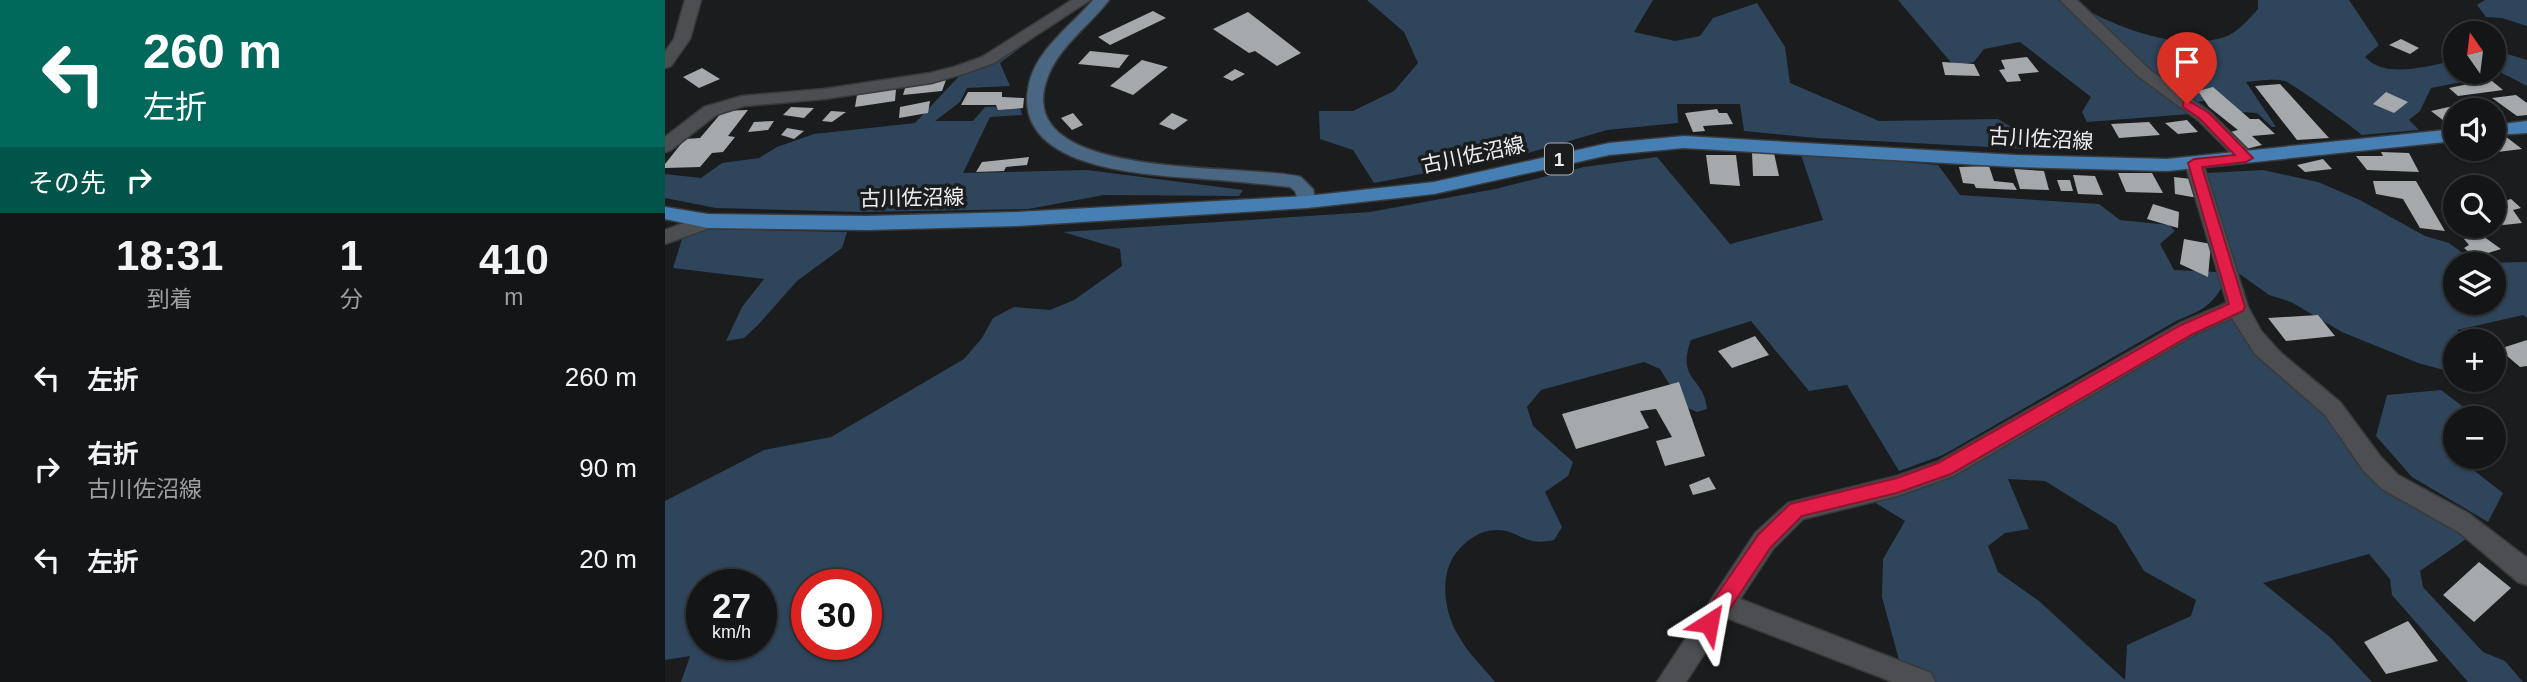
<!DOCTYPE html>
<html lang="ja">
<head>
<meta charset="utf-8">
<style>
	:root { --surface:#141516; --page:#212223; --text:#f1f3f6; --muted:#9d9fa1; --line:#333435 }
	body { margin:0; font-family:Helvetica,"Noto Sans JP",sans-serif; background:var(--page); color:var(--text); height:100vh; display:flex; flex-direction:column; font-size:26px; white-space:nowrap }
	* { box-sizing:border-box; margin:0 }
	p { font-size:23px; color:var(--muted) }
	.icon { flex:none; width:38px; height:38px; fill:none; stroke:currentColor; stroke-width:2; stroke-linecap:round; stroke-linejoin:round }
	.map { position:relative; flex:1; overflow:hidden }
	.details { display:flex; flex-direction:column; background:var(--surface); width:665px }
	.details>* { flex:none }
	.hud { background:#00695c; color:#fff; overflow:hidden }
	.needle { width:46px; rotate:346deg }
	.tools { position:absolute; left:1778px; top:21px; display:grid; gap:14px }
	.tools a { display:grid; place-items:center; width:63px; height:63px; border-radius:50%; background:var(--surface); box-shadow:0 2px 5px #0004,0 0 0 2px var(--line); font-size:35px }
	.speed { position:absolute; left:21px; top:569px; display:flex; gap:14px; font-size:35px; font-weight:700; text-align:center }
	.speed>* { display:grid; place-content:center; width:91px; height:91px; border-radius:50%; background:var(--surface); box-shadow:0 2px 5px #0004,0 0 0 2px var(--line); line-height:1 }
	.speed small { font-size:18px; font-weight:400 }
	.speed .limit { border:10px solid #d22; background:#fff; color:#111 }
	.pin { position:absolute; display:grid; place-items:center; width:60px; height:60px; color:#fff; margin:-72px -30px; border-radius:50% 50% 50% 0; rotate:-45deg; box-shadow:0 0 7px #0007 }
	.pin .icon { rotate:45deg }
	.me { position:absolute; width:77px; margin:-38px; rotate:34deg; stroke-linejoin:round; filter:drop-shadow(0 0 5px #0008) }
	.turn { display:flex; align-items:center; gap:24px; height:147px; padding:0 28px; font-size:32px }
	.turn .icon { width:91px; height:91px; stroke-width:2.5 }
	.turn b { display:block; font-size:49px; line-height:60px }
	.then { display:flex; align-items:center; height:66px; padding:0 28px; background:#0003; gap:14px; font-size:26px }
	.eta { display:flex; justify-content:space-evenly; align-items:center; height:119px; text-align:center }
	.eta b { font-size:42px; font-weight:800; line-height:49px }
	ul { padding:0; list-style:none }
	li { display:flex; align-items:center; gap:21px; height:91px; padding:0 28px }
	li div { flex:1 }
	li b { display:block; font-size:26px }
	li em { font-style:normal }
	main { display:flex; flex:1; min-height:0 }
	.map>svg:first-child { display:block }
	.green { fill:#2e455c; fill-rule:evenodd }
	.building { fill:#a6a9ac }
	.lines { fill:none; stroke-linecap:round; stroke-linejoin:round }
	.street-casing { stroke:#393a3b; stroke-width:3 }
	.secondary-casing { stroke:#393a3b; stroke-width:3 }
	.primary-casing { stroke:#393a3b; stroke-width:3 }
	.street { fill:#4c4e51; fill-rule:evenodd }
	.secondary { fill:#496782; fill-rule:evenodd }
	.primary { fill:#467fb3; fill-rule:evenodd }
	.route { fill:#e11d48; stroke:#92132f; stroke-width:2 }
	.labels { text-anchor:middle; stroke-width:7; stroke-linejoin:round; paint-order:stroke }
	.shield { fill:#1a1c1e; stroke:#aeafb1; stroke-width:2 }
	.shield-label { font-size:19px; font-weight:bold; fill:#edeef0 }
	.street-label { font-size:21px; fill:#edeef0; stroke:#1a1c1e }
</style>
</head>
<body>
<main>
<section class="details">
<div class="hud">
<div class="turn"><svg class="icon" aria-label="left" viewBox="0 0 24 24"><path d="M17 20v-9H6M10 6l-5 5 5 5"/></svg><div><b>260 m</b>左折</div></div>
<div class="then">その先<svg class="icon" aria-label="right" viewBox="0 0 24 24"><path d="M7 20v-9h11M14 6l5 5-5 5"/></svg></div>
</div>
<div class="eta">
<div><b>18:31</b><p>到着</p></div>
<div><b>1</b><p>分</p></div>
<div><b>410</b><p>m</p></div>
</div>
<ul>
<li><svg class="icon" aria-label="left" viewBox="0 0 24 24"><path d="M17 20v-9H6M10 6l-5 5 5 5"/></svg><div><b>左折</b></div><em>260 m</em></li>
<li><svg class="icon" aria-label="right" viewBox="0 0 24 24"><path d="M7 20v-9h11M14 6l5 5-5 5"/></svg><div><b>右折</b><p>古川佐沼線</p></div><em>90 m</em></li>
<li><svg class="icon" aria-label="left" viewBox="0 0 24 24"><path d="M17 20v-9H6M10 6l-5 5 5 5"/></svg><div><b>左折</b></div><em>20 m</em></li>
</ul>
</section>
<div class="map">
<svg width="1862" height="682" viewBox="0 0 1862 682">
	<rect width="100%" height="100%" fill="#1a1c1e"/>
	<g class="green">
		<path d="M702,0H988L969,32L1010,41L1035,36L1048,18L1092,3L1120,47L1125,83L1214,121L1333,119L1363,137V149L1151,138L1079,131L1075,104H1012L1013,123L942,130L856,155L709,183L688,150L655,139L654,111H688L729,91L753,63L739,32Z"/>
		<path d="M1233,0H1402C1446,24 1508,53 1560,37C1572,33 1584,19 1593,9V0H1684L1714,45L1700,57C1721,80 1763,65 1790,61V72H1804L1796,74L1802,81L1766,88L1755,111L1744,120L1754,130L1697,135C1691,129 1627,83 1620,81C1609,78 1591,81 1581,82L1611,127H1607L1592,113L1575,112L1556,98L1532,102L1525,114L1422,122L1417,112L1426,97L1355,42L1319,49L1309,62L1289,66Z"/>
		<path d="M1820,0H1862V26L1837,18L1821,17L1812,5Z"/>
		<path d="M380,29L335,63L345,86L302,88L295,102L270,121H308L320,107L355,106L357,115L325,117L298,173L422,170L578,190L574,196L439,195L363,209L195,212L51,208L0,198V174L36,178L57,163L94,158L112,147L149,134L250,123L298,72Z"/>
		<path d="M1829,50L1862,60V86L1829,69Z"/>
		<path d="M1135,152L1273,165L1295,195L1434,204L1455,220L1504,225L1510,231L1495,244L1509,270L1552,272L1558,285C1547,306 1534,312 1513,320L1278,455L1234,471L1182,385L1144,391L1086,321L1026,340C1011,381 1039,376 1042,409L1032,412L1018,406L995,369L979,362L876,390L862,407L868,426L908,462L903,476L880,492L897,527L889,540C858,547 855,530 832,530C815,530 801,540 791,553C774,575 779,612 793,635C802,652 818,667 830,682H16L25,656L0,660V501L99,450L166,437L299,359L317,338L328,318L349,307L385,310L409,300L457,266L455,249L398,232L705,212L830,189L919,167L992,157L1065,244L1158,220ZM37,584H96V644H37ZM142,584H201V644H142Z"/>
		<path d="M1598,170L1653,182L1695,200L1760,236L1784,243L1811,263L1862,262V318L1858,315L1792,330L1803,341H1790V373L1753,363L1677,332L1626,302L1604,295L1572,272L1542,173ZM1790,264H1829V303H1790Z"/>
		<path d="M41,229L182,232L177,248L132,281L92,326L79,338L61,341L77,307L99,279L8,268L17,239Z"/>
		<path d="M1567,318L1582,342L1599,360L1652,404L1673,428L1804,537L1755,571L1758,587L1818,652L1840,661L1858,682H1803L1727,595L1725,579L1704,554L1598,583L1666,638L1707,682H1271L1234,660L1217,597L1218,559L1240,521L1209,502L1289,475L1530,335ZM1343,479L1380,481L1451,525L1479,571L1531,600L1526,616L1462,645L1460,680L1374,601L1333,572L1323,546L1340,533L1364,529Z"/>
		<path d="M1776,390L1813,418H1790V436L1787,437L1790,457H1796L1798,462L1838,493L1823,522L1747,477L1711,436L1722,395Z"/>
	</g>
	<g class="building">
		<path d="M488,11L501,18L445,45L433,37Z"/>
		<path d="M583,12L636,53L612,66L590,51L584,53L548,29Z"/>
		<path d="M1736,39L1754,48L1745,54L1724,45Z"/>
		<path d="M425,51L464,55L454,68L413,64Z"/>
		<path d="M1362,57L1374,72L1353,74L1356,81L1342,82L1334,70L1340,69L1336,60Z"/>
		<path d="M477,60L503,67L468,95L445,86Z"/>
		<path d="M1277,62L1309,64L1315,76L1280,75Z"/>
		<path d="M37,68L55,79L34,88L18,77Z"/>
		<path d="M570,69L580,74L567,81L558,77Z"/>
		<path d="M1821,76L1838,90L1793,96L1784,88L1808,83L1804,78Z"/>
		<path d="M281,80L277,91L238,95L241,85Z"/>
		<path d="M1615,84L1664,138L1632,140L1590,86Z"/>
		<path d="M1548,87L1585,119H1594L1610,134L1587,136L1597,145L1581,149L1565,132L1573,130L1544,107L1533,91Z"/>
		<path d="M231,89L230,101L190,107L192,95Z"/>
		<path d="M303,92H337V97L359,98L358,108L333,110L331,105H296Z"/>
		<path d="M1721,92L1743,102L1729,113L1708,104Z"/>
		<path d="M1851,95L1862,103V115L1852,116L1827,98Z"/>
		<path d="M1810,99L1824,110H1801L1792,102Z"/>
		<path d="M265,101L263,113L234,118L235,107Z"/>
		<path d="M1788,106L1793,110H1790V123L1783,124L1766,111Z"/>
		<path d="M126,107L149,108L139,118L118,115Z"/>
		<path d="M1052,109L1054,113H1062L1068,124L1038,126L1040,131L1028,132L1020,113Z"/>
		<path d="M83,110L63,136L70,137L58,152L47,153L35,167L0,168V164L20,139L35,138L58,111Z"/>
		<path d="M166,111L181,112L167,122L157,121Z"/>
		<path d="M408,113L418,125L407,130L396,118Z"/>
		<path d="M507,113L523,120L509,130L494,124Z"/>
		<path d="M1522,120L1533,132L1513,134L1500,123Z"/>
		<path d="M109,121L103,130L83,132L89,122Z"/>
		<path d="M1484,122L1495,135L1454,138L1446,124Z"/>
		<path d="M122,128L139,131L129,139L116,135Z"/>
		<path d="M1840,136L1857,149L1824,153L1818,149H1829V138Z"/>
		<path d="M1716,152L1744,153L1754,172L1702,170L1691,156H1718Z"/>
		<path d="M1087,153H1109L1114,176H1088Z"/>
		<path d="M1041,155H1071L1075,186L1045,184Z"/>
		<path d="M364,157L362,165L341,167L339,171L311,172L317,162Z"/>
		<path d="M1658,159L1667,169L1640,172L1632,165Z"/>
		<path d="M1324,166L1329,181L1348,183L1352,190L1311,188L1309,184L1298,183L1294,167Z"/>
		<path d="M1349,169L1379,171L1384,190L1355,189Z"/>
		<path d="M1453,173H1487L1498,193L1461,192Z"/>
		<path d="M1408,175L1430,176L1438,195L1413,194Z"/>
		<path d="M1509,177L1526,179L1533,198L1510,194Z"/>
		<path d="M1392,180H1405L1408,191H1396Z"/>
		<path d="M1708,181H1751L1780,231L1755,228L1738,199L1711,194Z"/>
		<path d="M1846,199L1856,208L1848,210L1857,223L1829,226V204Z"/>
		<path d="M1488,204L1514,212L1513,228L1482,219Z"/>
		<path d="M1815,234L1836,249L1810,257L1799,248L1804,245L1799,239Z"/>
		<path d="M1519,239L1546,244L1543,277L1515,264Z"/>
		<path d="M1653,315L1670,336L1621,341L1603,318Z"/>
		<path d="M1090,336L1104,355L1067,368L1053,351Z"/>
		<path d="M1862,340V366L1855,367L1834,349Z"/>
		<path d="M1014,382L1040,456L1000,466L991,441L1007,437L991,409L975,411L984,428L911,449L897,414Z"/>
		<path d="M1044,477L1051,489L1028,495L1024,485Z"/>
		<path d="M1814,562L1846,588L1809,622L1778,595Z"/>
		<path d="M1743,621L1773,661L1721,674L1699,642Z"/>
	</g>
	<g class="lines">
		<g class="street-casing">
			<g id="street">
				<path d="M20,0H36L25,39L6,66L0,68V52L9,39Z"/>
				<path d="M407,0H425L329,63L301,73L266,83L159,99L79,106L51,115L6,150L0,152V137L39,107L77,96L159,89L265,73L289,67L317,57Z"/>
				<path d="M1395,0H1412L1485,70L1545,112L1587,154L1590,158L1587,162H1575L1533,120L1473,76Z"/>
				<path d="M1529,157L1538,163L1583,307L1596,331L1616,353L1675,402L1715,456L1733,475L1803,513L1862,558V585L1853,582L1795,533L1717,489L1698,470L1660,415L1590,354L1567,318L1529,335L1288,476L1232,496L1138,519L1108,549L1075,599L1266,673L1270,682H1228L1062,618L1021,682H992L1090,533L1123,503L1232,476L1272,462L1515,323L1562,303L1520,163Z"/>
				<path d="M43,214L50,216L52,221L50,226L0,244V230Z"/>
			</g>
		</g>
		<g class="secondary-casing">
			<path id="secondary" d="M428,0H444C425,25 396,45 384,74C337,184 583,162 636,177L648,189L651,202L649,206H635L630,191L625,187C597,184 568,181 540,179C485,175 344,171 364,84C371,50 407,25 428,0Z"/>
		</g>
		<g class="primary-casing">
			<g id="primary">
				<path d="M1862,121V133L1829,135V125Z"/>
				<path d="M1790,129V141L1502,171L1351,167L1019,148L944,155L769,194L642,208L352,226L202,230L43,228L0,219V207L43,214L202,216L352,212L642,196L769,182L944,143L1019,136L1351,155L1502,159Z"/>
			</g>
		</g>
		<use href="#street" class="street"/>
		<use href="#secondary" class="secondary"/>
		<use href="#primary" class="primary"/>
	</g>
	<path class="route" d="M1522,100L1544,113L1588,158L1581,162L1537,167L1580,307L1578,311L1528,334L1286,474L1232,493L1137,516L1106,547L1051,630L1044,633L1037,630L1034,623L1037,617L1093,535L1125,504L1232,478L1273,463L1516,325L1564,304L1523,163L1529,159L1570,155L1534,118L1518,107V102Z"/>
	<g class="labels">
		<rect class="shield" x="880" y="143.5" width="28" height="31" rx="5"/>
		<g class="shield-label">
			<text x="894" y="166">1</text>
		</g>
		<g class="street-label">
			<text transform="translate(1376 139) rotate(3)" y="7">古川佐沼線</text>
			<text transform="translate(808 155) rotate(-12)" y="7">古川佐沼線</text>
			<text transform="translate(247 198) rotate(-1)" y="7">古川佐沼線</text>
		</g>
	</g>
</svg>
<div class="tools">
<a><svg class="needle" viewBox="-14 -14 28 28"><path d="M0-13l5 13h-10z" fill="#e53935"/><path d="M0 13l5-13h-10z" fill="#9d9fa1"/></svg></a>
<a><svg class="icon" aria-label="sound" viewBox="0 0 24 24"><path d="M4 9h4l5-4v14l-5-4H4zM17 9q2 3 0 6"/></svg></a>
<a><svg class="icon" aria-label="search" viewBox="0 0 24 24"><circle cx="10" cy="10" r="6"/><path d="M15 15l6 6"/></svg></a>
<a><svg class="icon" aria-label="layers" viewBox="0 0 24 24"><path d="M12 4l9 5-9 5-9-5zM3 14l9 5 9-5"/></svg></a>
<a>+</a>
<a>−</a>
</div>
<div class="speed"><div>27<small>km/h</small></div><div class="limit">30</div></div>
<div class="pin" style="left:1522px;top:104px;background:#d93025"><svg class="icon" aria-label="arrive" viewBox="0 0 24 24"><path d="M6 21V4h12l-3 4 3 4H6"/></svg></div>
<svg class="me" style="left:1044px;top:623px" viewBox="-20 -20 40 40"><path d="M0-17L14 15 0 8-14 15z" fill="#e11d48" stroke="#fff" stroke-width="4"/></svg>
</div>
</main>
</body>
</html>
